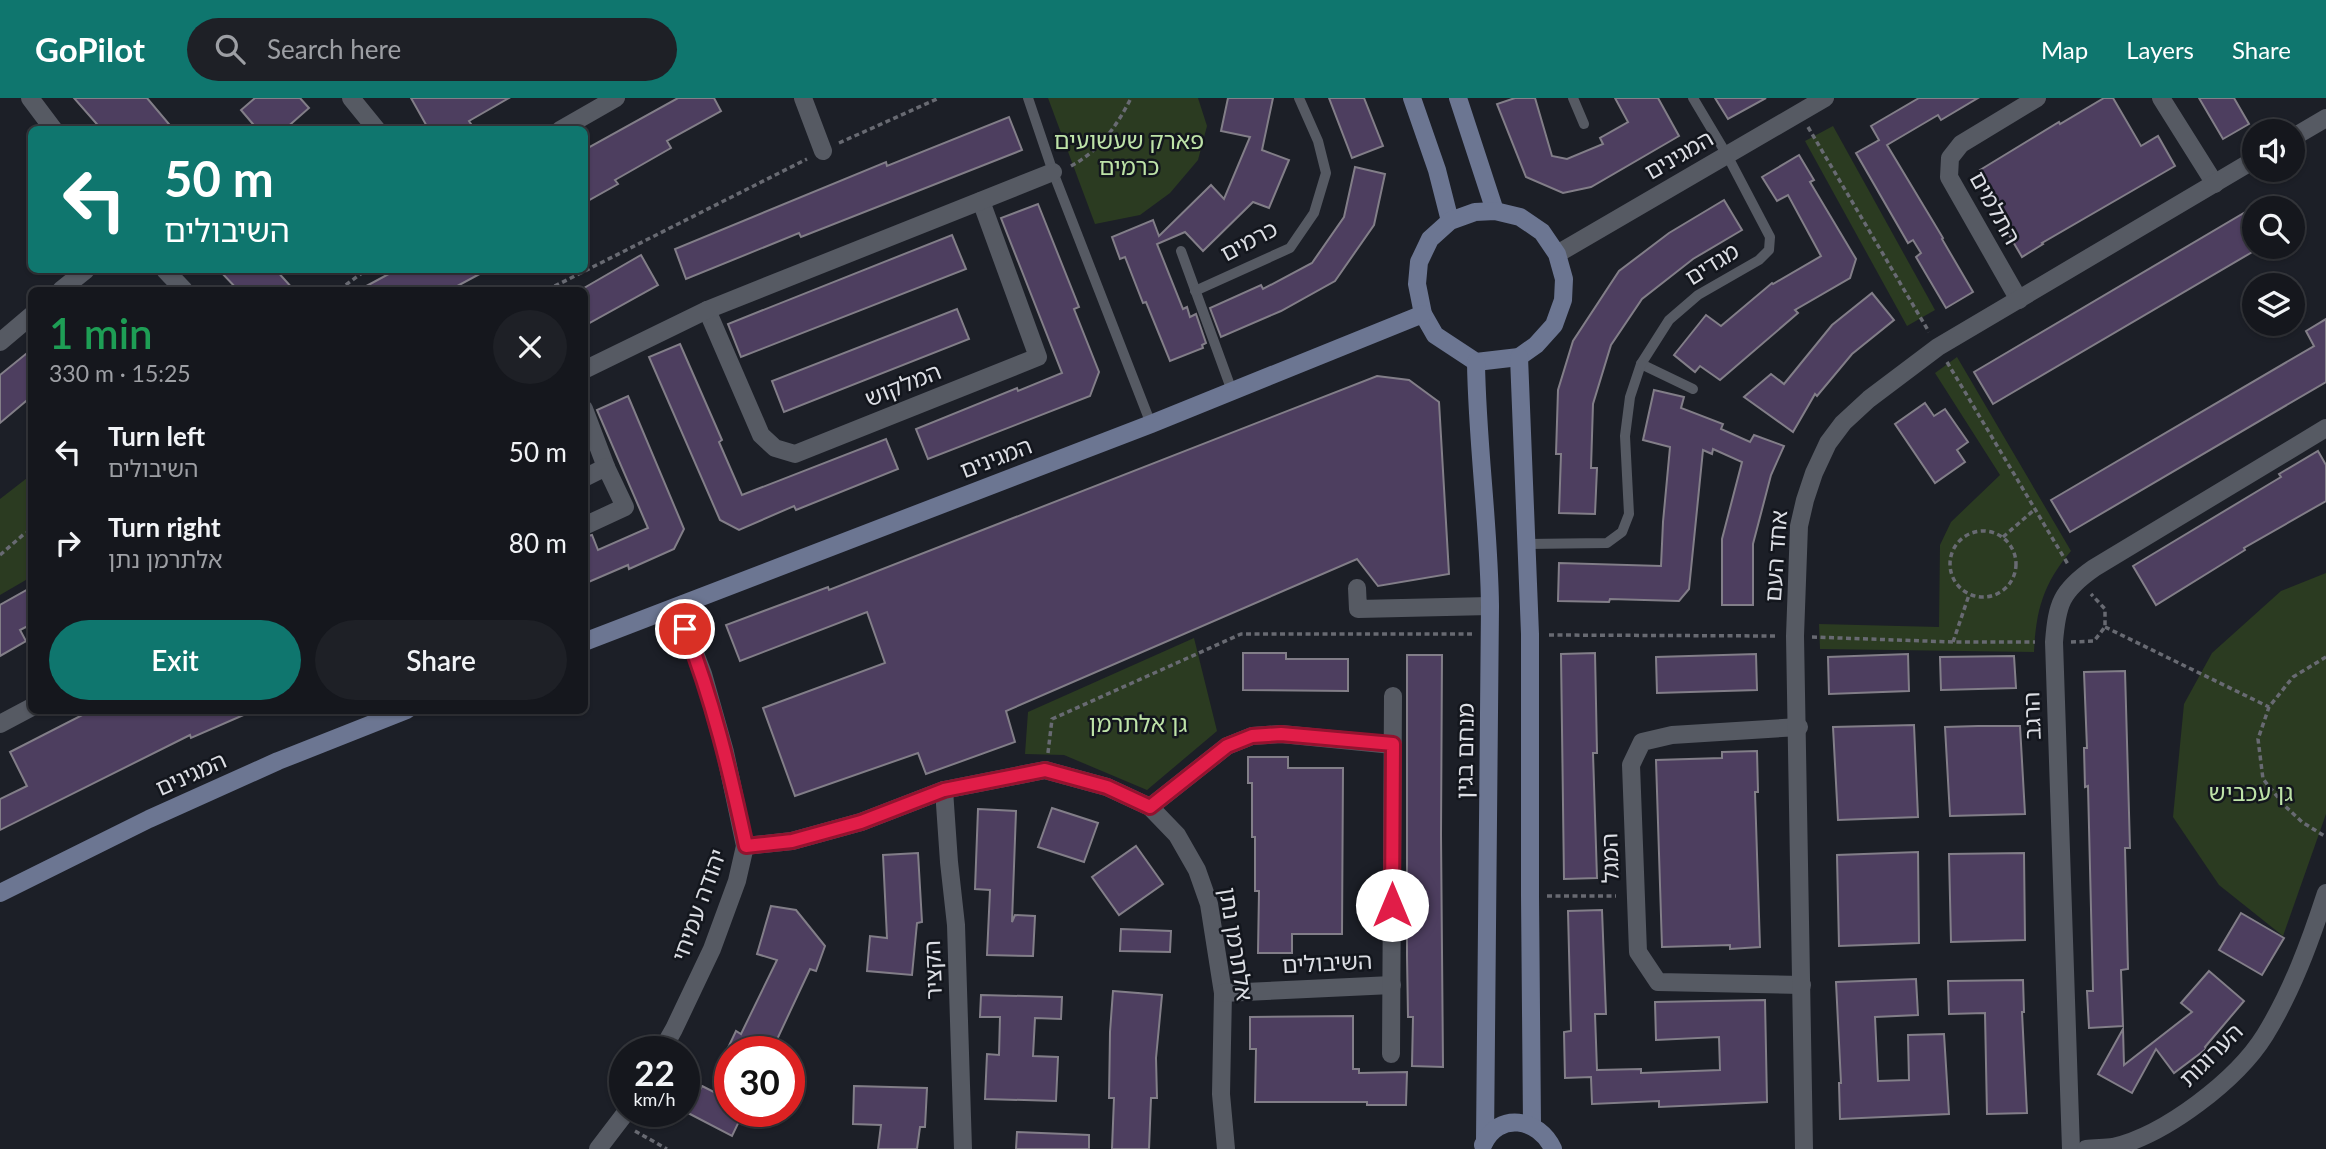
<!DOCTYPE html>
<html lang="en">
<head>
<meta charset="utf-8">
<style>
	:root { --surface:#15171d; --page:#1e2026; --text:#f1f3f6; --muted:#9d9fa4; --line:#34363b; --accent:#0f766e }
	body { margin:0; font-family:Lato,"Noto Sans Hebrew",sans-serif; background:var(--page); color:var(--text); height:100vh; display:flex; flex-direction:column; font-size:26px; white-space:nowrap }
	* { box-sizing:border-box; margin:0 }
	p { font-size:23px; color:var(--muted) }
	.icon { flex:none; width:38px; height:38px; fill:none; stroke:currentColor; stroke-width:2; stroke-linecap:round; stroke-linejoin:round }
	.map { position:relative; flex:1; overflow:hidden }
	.details { position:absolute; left:28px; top:189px; width:560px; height:427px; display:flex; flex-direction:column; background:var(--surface); border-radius:10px; box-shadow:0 2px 5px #0004,0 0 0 2px var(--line) }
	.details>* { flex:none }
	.guide { position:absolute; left:28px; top:28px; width:560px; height:147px; border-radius:10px; box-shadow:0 2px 5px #0004,0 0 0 2px var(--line); background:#0f766e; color:#fff; overflow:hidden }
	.buttons { position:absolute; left:2242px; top:21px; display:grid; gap:14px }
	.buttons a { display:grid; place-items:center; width:63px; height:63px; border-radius:50%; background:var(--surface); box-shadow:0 2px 5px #0004,0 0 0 2px var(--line); font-size:35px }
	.speed { position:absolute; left:609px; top:938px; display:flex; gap:14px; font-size:35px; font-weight:700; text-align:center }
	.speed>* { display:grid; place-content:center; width:91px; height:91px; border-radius:50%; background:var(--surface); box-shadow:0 2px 5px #0004,0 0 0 2px var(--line); line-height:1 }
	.speed small { font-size:18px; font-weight:400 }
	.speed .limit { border:10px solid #d22; background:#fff; color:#111 }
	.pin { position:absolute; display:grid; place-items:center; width:60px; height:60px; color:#fff; margin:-30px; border:4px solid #fff; border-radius:50%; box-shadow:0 2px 7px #0007 }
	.me { position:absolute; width:77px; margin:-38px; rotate:0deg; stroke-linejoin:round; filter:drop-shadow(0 0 5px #0008) }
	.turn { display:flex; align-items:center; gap:24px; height:147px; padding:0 21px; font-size:32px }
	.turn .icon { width:91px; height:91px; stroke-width:2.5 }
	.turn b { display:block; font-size:49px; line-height:60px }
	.round { display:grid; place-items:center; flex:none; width:74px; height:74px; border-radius:37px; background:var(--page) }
	.overview { display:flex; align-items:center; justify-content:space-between; height:119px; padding:0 21px }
	h1 { font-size:42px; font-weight:600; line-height:52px; color:#1e9e55 }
	.cta { display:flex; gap:14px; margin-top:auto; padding:14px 21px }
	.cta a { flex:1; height:80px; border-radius:42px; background:var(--accent); color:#fff; font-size:28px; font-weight:600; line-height:80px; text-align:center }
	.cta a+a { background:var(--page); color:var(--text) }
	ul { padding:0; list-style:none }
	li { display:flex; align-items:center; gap:21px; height:91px; padding:0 21px }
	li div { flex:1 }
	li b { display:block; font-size:26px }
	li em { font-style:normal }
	header { display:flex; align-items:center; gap:42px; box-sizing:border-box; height:98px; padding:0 35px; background:var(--accent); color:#fff }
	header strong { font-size:33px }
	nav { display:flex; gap:38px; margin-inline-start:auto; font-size:24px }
	.search { width:490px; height:63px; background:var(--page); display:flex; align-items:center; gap:18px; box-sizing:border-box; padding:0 24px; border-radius:38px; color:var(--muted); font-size:26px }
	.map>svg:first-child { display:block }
	.green { fill:#2b3b21 }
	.building { fill:#4d3e5f; stroke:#827e88; stroke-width:2 }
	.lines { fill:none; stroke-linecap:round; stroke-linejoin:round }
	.path { stroke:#686a72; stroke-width:3.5; stroke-dasharray:5 3.5; stroke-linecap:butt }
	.lane { stroke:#565a63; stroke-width:10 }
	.street { stroke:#565a63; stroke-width:18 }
	.secondary { stroke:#6c7692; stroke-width:18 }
	.route-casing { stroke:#92132f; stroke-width:18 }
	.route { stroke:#e11d48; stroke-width:12 }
	.labels { text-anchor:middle; stroke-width:5; stroke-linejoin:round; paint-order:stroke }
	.park-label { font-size:23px; fill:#bee3a8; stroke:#13161d }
	.street-label { font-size:23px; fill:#dcdee4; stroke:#13161d }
</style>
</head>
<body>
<header>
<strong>GoPilot</strong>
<div class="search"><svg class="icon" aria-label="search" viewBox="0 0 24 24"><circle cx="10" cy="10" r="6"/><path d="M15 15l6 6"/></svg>Search here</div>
<nav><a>Map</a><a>Layers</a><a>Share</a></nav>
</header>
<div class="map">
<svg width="2326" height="1051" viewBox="0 0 2326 1051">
	<rect width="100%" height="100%" fill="#1c1f27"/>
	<g class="green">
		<path d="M1048,0H1198L1207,28L1198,62L1170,95L1140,117L1095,126Z"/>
		<path d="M1833,28L1935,212L1907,228L1805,43Z"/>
		<path d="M1957,259L2071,453C2043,486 2036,512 2034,554L1820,551L1819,526L1939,529L1940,447L1951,424L2000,377L1935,275Z"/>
		<path d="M31,377V479L0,497V401Z"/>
		<path d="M2326,475V716L2283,838L2219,787L2173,719L2184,606L2212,555L2281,493Z"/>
		<path d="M1194,540L1217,633L1147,692L1064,657L1025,656L1028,614Z"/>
	</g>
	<g class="building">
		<path d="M74,0H147L174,32H102Z"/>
		<path d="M255,0H300L309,10L284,32H258L241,12Z"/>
		<path d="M411,0H509L469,23L471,26L461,32H429Z"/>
		<path d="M678,0H714L721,13L667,43L671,50L615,82L618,86L584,105V52Z"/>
		<path d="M1228,0H1273L1262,52L1289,62L1269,110L1253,104L1203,153L1185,134L1157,146L1183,211L1187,209L1190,219L1196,216L1206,245L1202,247L1203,250L1170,263L1146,204L1143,205L1125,159L1120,161L1112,139L1153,122L1159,138L1211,87L1224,101L1250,39L1221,33Z"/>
		<path d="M1329,0H1364L1383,48L1352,60Z"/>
		<path d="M1515,0H1535L1552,58L1567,61L1603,46L1600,40L1628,24L1615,0H1658L1679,38L1591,89L1563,95L1526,79L1497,6Z"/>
		<path d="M1715,0H1766L1728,21Z"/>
		<path d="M1919,0H1978L1941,22L1938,17L1887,47L1943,140L1942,141L1973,194L1946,210L1916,159L1921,155L1913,142L1908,145L1856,55L1879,42L1871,28Z"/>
		<path d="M2104,0H2113L2141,48L2158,38L2175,68L2042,145L2043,146L2022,159L2005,130L2011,126L1980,72L2059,24L2060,26Z"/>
		<path d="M2199,0H2234L2249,26L2223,41Z"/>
		<path d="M1009,19L1022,52L801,139L799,135L686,181L675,151L886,64L887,68Z"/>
		<path d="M1799,57L1814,82L1810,84L1856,161L1850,180L1795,212L1798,215L1720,282L1700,268L1695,274L1674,257L1706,217L1721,228L1772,185L1773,186L1821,158L1788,97L1777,103L1762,79Z"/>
		<path d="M1355,69L1385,76L1374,127L1335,183L1281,213L1221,239L1210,210L1261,187L1263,191L1312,165L1344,119Z"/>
		<path d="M1724,102L1742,132L1693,161L1642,201L1611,247L1593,306L1591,370H1597L1595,416L1559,415L1561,356H1556L1558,292L1573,243L1619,173L1669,135Z"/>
		<path d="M1038,106L1079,209L1074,211L1099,274L1090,298L928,361L916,331L1017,290L1018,293L1062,275L1001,120Z"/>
		<path d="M2254,109V153L1993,306L1974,274Z"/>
		<path d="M952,137L966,171L741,259L728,226Z"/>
		<path d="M641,157L658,187L584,228V190Z"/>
		<path d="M219,172H276L294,192H238Z"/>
		<path d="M396,172H487L450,192H359Z"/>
		<path d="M1872,195L1894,222L1852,256L1817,298L1815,296L1793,334L1744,299L1771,276L1784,286L1832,227Z"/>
		<path d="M957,211L969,241L784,314L772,283Z"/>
		<path d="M2326,221V284L2070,434L2051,402L2314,248L2306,233Z"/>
		<path d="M680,246L722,342L719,344L742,397L886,341L898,371L796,412L794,408L739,432L720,422L649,259Z"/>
		<path d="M32,251V298L0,325V277Z"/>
		<path d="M1377,278L1409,282L1439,304L1449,476L1378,488L1357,461L1006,613L1015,644L926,676L918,655L795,698L763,610L885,565L867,514L740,563L726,527L828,489L829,492Z"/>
		<path d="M1654,292L1684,299L1681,310L1723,326L1721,331L1750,344L1754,337L1784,348L1771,377L1753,446V507H1722V441L1742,364L1713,351L1712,356L1703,352L1689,491L1679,503L1610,501L1609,504L1558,503L1559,465L1661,468L1663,424L1670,349L1643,342Z"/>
		<path d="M628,298L684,431L674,451L629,471L628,467L584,486V439L592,437L598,452L648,430L597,312Z"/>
		<path d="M1925,305L1934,318L1945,311L1968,344L1957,352L1965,364L1935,385L1895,326Z"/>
		<path d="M2318,353L2326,367V403L2244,450L2245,452L2156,507L2133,468L2281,379L2279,376Z"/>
		<path d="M32,489V526L20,532L26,543L0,558V507Z"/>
		<path d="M1243,555H1286V561H1348V593L1243,592Z"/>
		<path d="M1595,555L1597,655H1593L1597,780L1564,781L1561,556Z"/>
		<path d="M1756,556L1757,592L1657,595L1656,559Z"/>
		<path d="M1908,556L1909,593L1829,596L1828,559Z"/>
		<path d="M1407,557H1442L1441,737L1443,969L1412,968L1413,919H1408L1407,858Z"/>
		<path d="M2014,558L2016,590L1941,592L1940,559Z"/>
		<path d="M2125,573L2130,750H2125L2128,871L2121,872L2123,928L2089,930L2087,893H2093L2088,688L2085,689L2084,650H2087L2084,574Z"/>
		<path d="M92,612H255L191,640L190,637L0,732V701L27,688L10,654Z"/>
		<path d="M1914,627L1918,719L1838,722L1833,629Z"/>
		<path d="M1978,628H2020L2025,716L1950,718L1945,629Z"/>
		<path d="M1757,653L1758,694H1755L1760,849L1730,851V847L1662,849L1656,662L1722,660V654Z"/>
		<path d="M1248,659H1288V670H1343L1342,836H1292V855H1258L1259,793H1255V739H1252V685H1248Z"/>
		<path d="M1052,710L1098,725L1084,764L1038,749Z"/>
		<path d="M978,711L1016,713L1012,824L1015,817L1035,818L1033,858L987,857L990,792L975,791Z"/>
		<path d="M1136,748L1163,786L1119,817L1092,779Z"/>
		<path d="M1918,754L1919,845L1839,848L1837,757Z"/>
		<path d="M918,755L922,824L917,825L912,877L867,873L870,838L887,840L883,757Z"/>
		<path d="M2024,755L2025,842L1951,844L1949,756Z"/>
		<path d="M771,808L796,812L825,848L816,873L810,871L773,950L781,954H726L736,933L741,936L777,862L757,856Z"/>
		<path d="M1602,812L1606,916H1595L1597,972L1641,971V975L1720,972L1719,939L1656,942L1655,904L1765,902L1767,1004L1659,1009V1003L1592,1006L1591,979L1565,980L1564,934L1571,933L1568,813Z"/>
		<path d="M2241,815L2284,840L2262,877L2219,852Z"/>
		<path d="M1121,831L1171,833L1170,854L1120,853Z"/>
		<path d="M2209,873L2244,903L2205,949L2206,951L2174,975L2156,951L2132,995L2098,976L2123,931L2124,967L2192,914L2181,905Z"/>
		<path d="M1916,881L1918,917L1875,919L1878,983L1909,982L1908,937L1944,936L1949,1016L1840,1021L1839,985H1841L1836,884Z"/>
		<path d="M2023,882L2024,914H2022L2027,1015L1987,1016L1985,915L1949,916L1948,883Z"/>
		<path d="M1113,893L1162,897L1156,960L1157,1000H1151L1149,1051H1112L1114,1000H1109L1110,934Z"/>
		<path d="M981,897L1062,899L1061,921L1035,920L1033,958L1058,959L1056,1003L985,1001L987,956L999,957L1000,919H980Z"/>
		<path d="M1353,918V971H1359V975L1407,974L1406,1007H1367V1004H1255L1256,951H1250V919Z"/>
		<path d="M702,988L730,1002V1013H744L732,1038L688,1015Z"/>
		<path d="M854,988L927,990L925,1029H920L917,1051H878L881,1027L853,1026Z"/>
		<path d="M1017,1034L1089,1037V1051H1016Z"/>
	</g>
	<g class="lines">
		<g class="path">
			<path d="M1808,29L1929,234"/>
			<path d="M839,45L939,0"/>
			<path d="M1071,68C1099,53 1117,28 1131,0"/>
			<path d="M339,192L366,172"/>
			<path d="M547,192L807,61"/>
			<path d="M1947,264L2069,468"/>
			<circle cx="1983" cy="466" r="33"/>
			<path d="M2003,439L2034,412"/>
			<path d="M0,457L24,436L32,433"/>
			<path d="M2105,529L2269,609"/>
			<path d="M1549,537L1776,538"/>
			<path d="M1812,539L1953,544H2035"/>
			<path d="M1953,544L1969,497"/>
			<path d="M2071,544L2094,543L2105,529V511L2091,496"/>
			<path d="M2326,559L2293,579L2269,609L2258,641L2263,681L2285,708L2302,724L2326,739"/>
			<path d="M1048,655L1052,621L1241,536H1472"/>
			<path d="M1547,798H1616"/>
			<path d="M635,1033L667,1051"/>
		</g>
		<g class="lane">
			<path d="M1028,0L1053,74L1151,326"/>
			<path d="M1573,0L1584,26"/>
			<path d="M1181,153L1232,293"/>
			<path d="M1195,193L1290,150L1314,115L1326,75L1318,43L1299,0"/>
			<path d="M1641,266L1693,291"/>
			<path d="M1526,446L1607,445L1622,434L1629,416L1625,338L1630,299L1641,266L1669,222L1698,197L1759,162L1769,152L1770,139L1727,57L1693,0"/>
		</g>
		<g class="street">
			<path d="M30,0L54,32"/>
			<path d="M351,0L377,32"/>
			<path d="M803,0L823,53"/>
			<path d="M2161,0L2215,86"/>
			<path d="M560,32L616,0"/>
			<path d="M2292,40L2326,20"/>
			<path d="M1557,156L1825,0"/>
			<path d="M165,172L184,192"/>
			<path d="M61,192L86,172"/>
			<path d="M2019,202L1949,79L1950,60L1961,46L2037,0"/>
			<path d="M707,212L761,337L775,350L795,356L1038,259L981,103"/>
			<path d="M0,244L32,217"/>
			<path d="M584,272L707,212L1053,74"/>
			<path d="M584,311L606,369"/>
			<path d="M584,380L606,369L625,409L584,428"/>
			<path d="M1357,490L1358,511L1490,508"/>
			<path d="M0,626L32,609"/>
			<path d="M1799,629L1672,637L1642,644L1631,667L1638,854L1658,884L1802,887"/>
			<path d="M944,692L949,764L956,827L963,1051"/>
			<path d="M1150,709L1227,648L1252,638L1281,636L1393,647"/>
			<path d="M745,748L792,743L861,724L944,692L1045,672L1107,689L1150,709L1177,737L1197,772L1209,806L1223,895L1221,996L1226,1051"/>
			<path d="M1223,895L1392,887"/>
			<path d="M661,954L674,931L712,851L737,783L745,748L725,654L703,576L677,509"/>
			<path d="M1391,956L1393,598"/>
			<path d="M598,1051L627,1013"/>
			<path d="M1804,1051L1795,538L1799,428L1805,402L1814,375L1828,345L1843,325L1869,301L1938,249L2254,62"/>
			<path d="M2071,1051L2054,544C2057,506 2061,493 2094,470L2326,330"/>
			<path d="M2086,1051C2095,1050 2105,1050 2113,1049C2165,1037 2237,982 2265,937C2292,893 2310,844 2326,795"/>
		</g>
		<g class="secondary">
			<path d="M1412,0L1437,72L1450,123"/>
			<path d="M1458,0L1495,113"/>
			<path d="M1495,113L1520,119L1542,134L1557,156L1564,181L1563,202L1554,227L1536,247L1519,259L1476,264L1435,237L1423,216L1417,186L1419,164L1430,141L1450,123L1475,114Z"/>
			<path d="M1519,259L1530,536V798L1532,1028"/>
			<path d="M1476,264C1477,345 1489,426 1490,508L1485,1043"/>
			<path d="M584,544L1151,326L1423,216"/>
			<path d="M0,795L149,721L278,663L407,612"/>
			<path d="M1483,1047C1498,1013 1539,1020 1553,1051"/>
		</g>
	</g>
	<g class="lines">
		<g class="route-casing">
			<path id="route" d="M685,531C713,602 730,674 746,748L792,743L861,724L944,692L1045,672L1107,689L1150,709L1227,648L1252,638L1281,636L1393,646L1392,807"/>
		</g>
		<use href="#route" class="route"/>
	</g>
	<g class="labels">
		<g class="park-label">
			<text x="1129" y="51">פארק שעשועים<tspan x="1129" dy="26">כרמים</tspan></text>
			<text x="1138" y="634">גן אלתרמן</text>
			<text x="2251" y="703">גן עכביש</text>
		</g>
		<g class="street-label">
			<text transform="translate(1679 57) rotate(-30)" y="8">המגינים</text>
			<text transform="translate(1995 110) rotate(61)" y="8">התלמים</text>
			<text transform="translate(1249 143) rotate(-28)" y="8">כרמים</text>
			<text transform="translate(1712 166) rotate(-32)" y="8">מגדים</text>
			<text transform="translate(903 287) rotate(-22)" y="8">המלקוש</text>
			<text transform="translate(996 360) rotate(-21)" y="8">המגינים</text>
			<text transform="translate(1776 458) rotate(-86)" y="8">אחד העם</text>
			<text transform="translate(2032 618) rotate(-92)" y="8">הרגב</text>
			<text transform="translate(1465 653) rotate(-89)" y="8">מנחם בגין</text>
			<text transform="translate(191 676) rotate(-24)" y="8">המגינים</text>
			<text transform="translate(1610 760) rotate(-92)" y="8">המגל</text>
			<text transform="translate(699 807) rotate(-70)" y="8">יהודה עמיחי</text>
			<text transform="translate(1236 846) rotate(81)" y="8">אלתרמן נתן</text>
			<text transform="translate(1327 865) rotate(-3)" y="8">השיבולים</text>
			<text transform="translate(933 872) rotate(-92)" y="8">הקציר</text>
			<text transform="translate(2211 957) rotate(-45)" y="8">הערוגות</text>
		</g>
	</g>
</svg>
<div class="buttons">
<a><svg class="icon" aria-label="sound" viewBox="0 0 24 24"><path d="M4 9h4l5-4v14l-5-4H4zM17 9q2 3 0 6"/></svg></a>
<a><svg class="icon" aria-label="search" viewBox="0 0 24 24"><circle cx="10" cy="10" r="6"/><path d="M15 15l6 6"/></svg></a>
<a><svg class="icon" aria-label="layers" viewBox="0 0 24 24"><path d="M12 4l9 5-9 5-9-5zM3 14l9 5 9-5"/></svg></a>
</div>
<div class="speed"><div>22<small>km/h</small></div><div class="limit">30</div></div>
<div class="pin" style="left:685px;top:531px;background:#d93025"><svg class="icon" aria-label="arrive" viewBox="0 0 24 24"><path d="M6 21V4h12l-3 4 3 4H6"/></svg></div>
<svg class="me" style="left:1392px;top:807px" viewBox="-20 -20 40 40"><circle r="19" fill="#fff"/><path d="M0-13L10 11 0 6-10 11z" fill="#e11d48"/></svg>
<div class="guide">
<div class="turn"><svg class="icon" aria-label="left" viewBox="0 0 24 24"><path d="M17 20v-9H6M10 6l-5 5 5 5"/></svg><div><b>50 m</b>השיבולים</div></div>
</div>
<section class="details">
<div class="overview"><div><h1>1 min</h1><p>330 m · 15:25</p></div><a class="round"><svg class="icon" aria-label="close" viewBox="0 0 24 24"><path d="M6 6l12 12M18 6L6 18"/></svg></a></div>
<ul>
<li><svg class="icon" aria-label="left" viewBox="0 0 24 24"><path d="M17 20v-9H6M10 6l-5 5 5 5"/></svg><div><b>Turn left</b><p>השיבולים</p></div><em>50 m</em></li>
<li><svg class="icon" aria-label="right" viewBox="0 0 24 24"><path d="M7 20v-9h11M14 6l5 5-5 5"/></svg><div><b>Turn right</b><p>אלתרמן נתן</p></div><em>80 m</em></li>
</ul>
<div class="cta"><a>Exit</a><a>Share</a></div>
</section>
</div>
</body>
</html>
